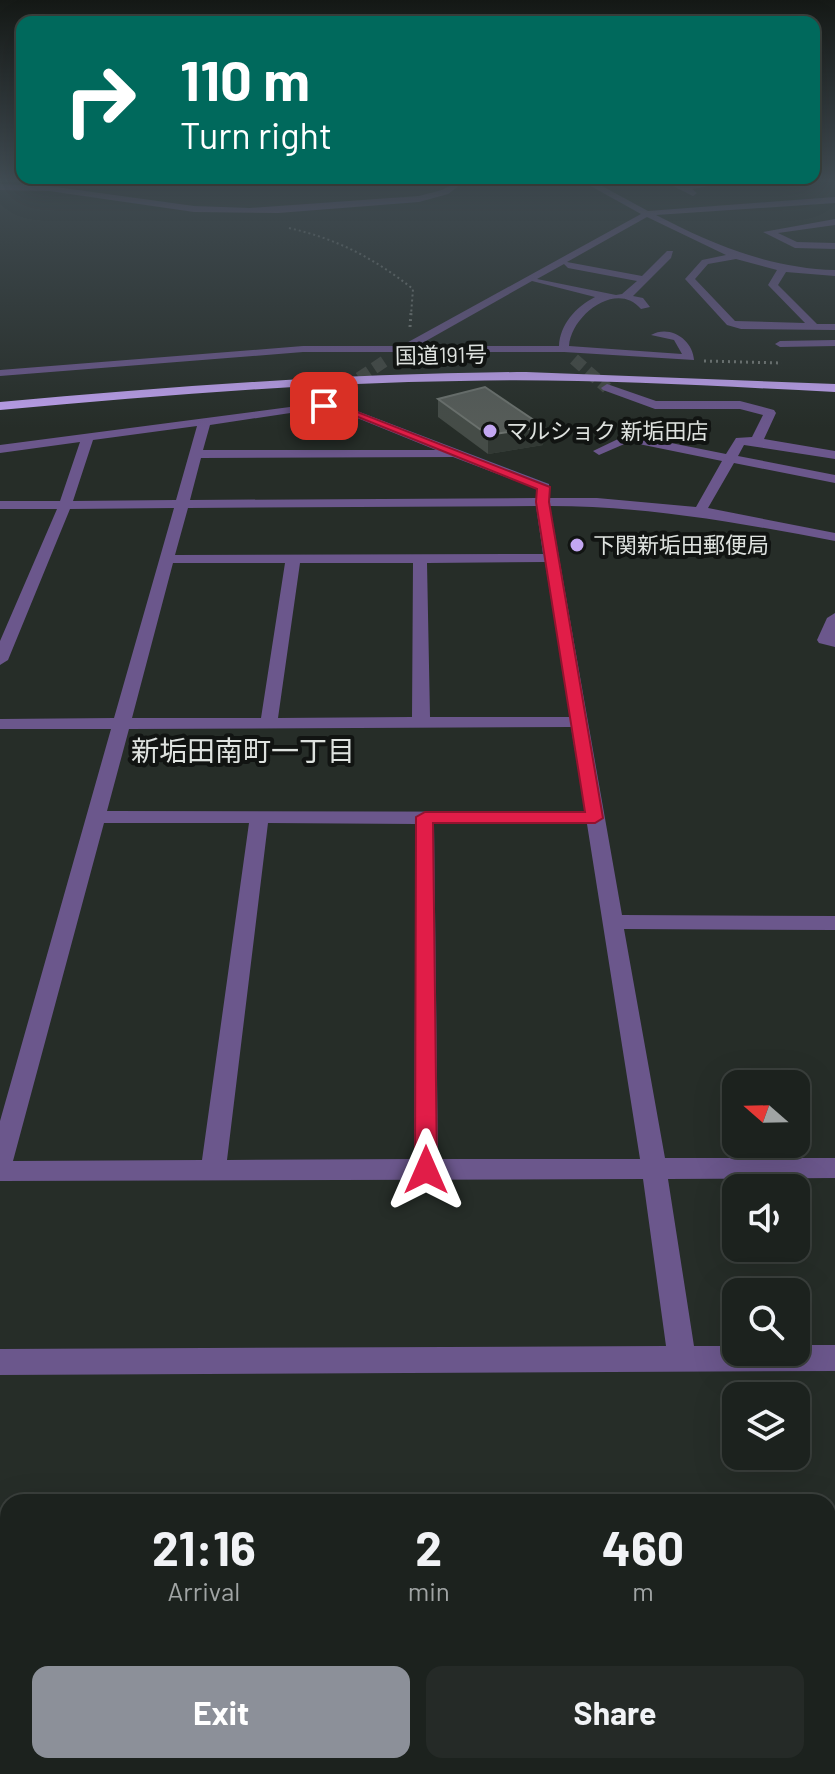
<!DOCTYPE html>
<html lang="en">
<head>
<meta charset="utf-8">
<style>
	:root { --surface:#1c221e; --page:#252a27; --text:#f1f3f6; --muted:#a0a4a4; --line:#3a3f3c; --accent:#8c9099 }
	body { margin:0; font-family:Barlow,"Noto Sans JP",sans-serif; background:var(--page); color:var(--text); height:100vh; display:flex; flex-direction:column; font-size:30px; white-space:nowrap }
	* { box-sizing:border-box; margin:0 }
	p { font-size:26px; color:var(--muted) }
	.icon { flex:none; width:44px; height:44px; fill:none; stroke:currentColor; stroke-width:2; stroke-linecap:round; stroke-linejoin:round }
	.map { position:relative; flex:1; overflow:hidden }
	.side { position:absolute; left:0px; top:1494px; width:836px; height:280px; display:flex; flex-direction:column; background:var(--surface); border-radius:24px 24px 0 0; box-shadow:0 8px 32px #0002,0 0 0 2px var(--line) }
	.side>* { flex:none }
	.top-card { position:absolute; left:16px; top:16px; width:804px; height:168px; border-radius:16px; box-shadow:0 8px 32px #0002,0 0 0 2px var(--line); background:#00695c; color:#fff; overflow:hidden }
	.needle { width:52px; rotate:290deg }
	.buttons { position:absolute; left:722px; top:1070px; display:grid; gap:16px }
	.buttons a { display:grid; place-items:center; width:88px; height:88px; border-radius:16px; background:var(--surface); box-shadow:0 8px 32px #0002,0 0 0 2px var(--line); font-size:40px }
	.pin { position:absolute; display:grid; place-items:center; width:68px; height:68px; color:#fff; margin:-34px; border-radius:16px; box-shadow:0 4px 12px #0006 }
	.me { position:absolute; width:88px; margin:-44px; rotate:0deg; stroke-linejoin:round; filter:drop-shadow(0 0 6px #0008) }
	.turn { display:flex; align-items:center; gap:28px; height:168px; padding:0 32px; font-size:36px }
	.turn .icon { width:104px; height:104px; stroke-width:2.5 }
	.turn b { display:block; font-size:56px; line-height:68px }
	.eta { display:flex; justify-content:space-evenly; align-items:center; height:136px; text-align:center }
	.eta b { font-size:48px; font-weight:700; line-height:56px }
	.primary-button { display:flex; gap:16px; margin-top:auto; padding:16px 32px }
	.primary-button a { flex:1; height:92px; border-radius:16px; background:var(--accent); color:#fff; font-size:32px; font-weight:700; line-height:92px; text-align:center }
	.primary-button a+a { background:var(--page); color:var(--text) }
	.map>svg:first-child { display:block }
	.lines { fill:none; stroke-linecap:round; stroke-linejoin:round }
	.minor-tunnel { stroke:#424843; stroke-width:12; stroke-dasharray:12 6; stroke-linecap:butt }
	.path-far1 { stroke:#757b77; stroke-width:2; stroke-dasharray:2 3; stroke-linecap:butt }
	.path { stroke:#757b77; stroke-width:3; stroke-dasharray:2 4; stroke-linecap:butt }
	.minor { fill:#6b578c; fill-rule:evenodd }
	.highway { fill:#bda0ed; fill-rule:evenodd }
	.wall { fill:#454c47 }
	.shaded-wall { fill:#323934 }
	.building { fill:#565c58; stroke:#6b716d; stroke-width:2 }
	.route { fill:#e11d48; stroke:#92132f; stroke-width:2 }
	.poi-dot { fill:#c3a7f2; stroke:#111412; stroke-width:3 }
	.labels { text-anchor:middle; stroke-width:8; stroke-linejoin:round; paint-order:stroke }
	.far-street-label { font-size:22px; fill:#dee2df; stroke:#111412 }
	.far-poi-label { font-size:22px; fill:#dee2df; stroke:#111412; text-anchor:start }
	.neighbourhood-label { font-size:28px; fill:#dee2df; stroke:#111412 }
</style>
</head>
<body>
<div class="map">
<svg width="835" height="1774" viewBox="0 0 835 1774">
	<rect width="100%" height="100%" fill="#262d28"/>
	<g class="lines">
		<g class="minor-tunnel">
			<path d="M574,359L607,388"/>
			<path d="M344,388L388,359"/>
		</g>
		<path class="path-far1" d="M289,228C337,239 374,258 413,289L411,315"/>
		<g class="path">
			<path d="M410,327L411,313"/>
			<path d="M704,361L782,363"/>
		</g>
		<g class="minor">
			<path d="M512,179L460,185L448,194L419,202L278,213L194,212L49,191L0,190V184L49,186L194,206L250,208L419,196L442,190L458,181Z"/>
			<path d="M578,179H589L648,211L835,197V203L656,215C714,245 769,268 835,270V276L786,272L778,285L817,324H835V330L741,329L727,325L685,279L702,260L726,255L647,217L567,262L642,276L667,251H673L671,258L633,296L643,298L650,307L641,309C617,280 571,315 569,346L682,354L674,340L651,335C670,324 693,340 694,360L564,352H303L0,376V370L303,346H401L641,214ZM736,259L777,270L768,285L805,323L735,321L695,279L708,264ZM564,264L568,268L637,281L622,294L616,295L537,279ZM532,281L595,297C576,307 560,324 559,346H417Z"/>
			<path d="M659,179H670L683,185L753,179L692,189L697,193L693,196Z"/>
			<path d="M835,219V225L778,233L797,242L835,243V249L795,248L763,232Z"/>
			<path d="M835,340V346L780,347L775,344L780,341Z"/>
			<path d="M344,384L350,388L337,400L344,406L549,484V498H597L696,507L722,461L629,442L599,455L593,451L639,429L645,433L641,437L726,454L736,438L752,437L763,415L740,409H655L603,390L601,388L607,384L656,401H740L774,410L776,413L764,439L835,451V459L744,445L738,456L835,475V483L734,463L708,508L835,533V541C740,523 647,506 550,506L622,915L835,916V930L624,929L665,1158H835V1178L668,1179L694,1346H736V1352H796V1345H835V1371L0,1375V1349L666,1346L643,1179L0,1181V1121L111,729H0V719L114,718L174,508L70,509L8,660L0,665V641L57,509H0V501H60L80,442L0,453V445L320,403ZM330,407L436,450H203L210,425ZM197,426L176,500L73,501L93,440ZM453,457L537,489L536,498L190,500L201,458ZM536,506L543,554L175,555L188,508ZM545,562L570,717H430L427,563ZM173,563H285L261,718H132ZM300,563H413L412,717L278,718ZM571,727L585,812L107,811L129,729ZM104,823H249L202,1160L13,1161ZM268,823L416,824L414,1159L227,1160ZM434,824H587L640,1159H438Z"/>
			<path d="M835,613V647L819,643L817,640L827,618Z"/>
			<rect x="828" y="1589" width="7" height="32"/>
			<rect x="0" y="1594" width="8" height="32"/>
		</g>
		<path class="highway" d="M526,372L835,384V392C710,386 585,378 460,381C306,383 153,396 0,410V402C175,386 350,373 526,372Z"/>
	</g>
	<path class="wall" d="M438,399L544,427L543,445L488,454L438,417Z"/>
	<path class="shaded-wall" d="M544,427L543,445L488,454V435Z"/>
	<path class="building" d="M485,387L544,427L488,435L438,399Z"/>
	<linearGradient id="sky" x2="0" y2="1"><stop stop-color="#151916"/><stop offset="0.42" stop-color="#414c53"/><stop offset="1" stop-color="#414c53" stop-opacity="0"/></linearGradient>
	<rect width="835" height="428" fill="url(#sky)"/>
	<path class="route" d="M327,399H335L344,407L550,487L549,502L603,818L595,823H433L437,1170L434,1176H418L415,1170L416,817L425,812H585L536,502L537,489L331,406L320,408V404Z"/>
	<g class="poi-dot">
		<circle cx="490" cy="431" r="8"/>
		<circle cx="577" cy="545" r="8"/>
	</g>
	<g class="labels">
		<g class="far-street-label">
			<text transform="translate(441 355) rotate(-1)" y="8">国道191号</text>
		</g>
		<g class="far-poi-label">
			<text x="506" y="439">マルショク 新垢田店</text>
			<text x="593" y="553">下関新垢田郵便局</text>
		</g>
		<g class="neighbourhood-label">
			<text x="243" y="761">新垢田南町一丁目</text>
		</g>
	</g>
</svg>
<div class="buttons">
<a><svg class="needle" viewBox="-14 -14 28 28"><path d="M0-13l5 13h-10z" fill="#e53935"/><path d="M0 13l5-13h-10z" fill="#a0a4a4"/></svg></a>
<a><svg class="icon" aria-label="sound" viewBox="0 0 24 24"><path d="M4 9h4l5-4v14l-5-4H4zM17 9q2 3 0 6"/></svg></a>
<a><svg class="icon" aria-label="search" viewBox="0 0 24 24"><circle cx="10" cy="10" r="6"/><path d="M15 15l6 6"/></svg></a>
<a><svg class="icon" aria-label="layers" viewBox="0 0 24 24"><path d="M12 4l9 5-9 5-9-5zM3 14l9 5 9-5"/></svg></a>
</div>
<div class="pin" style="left:324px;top:406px;background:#d93025"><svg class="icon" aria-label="arrive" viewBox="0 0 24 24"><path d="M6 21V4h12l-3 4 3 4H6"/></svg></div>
<svg class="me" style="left:426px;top:1170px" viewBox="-20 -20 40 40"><path d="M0-17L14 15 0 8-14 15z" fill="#e11d48" stroke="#fff" stroke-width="4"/></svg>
<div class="top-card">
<div class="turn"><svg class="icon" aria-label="right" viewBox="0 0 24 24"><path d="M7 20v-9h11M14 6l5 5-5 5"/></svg><div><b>110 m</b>Turn right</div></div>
</div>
<section class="side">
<div class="eta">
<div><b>21:16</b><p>Arrival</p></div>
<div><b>2</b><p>min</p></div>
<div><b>460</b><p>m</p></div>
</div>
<div class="primary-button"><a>Exit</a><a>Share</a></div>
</section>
</div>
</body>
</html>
